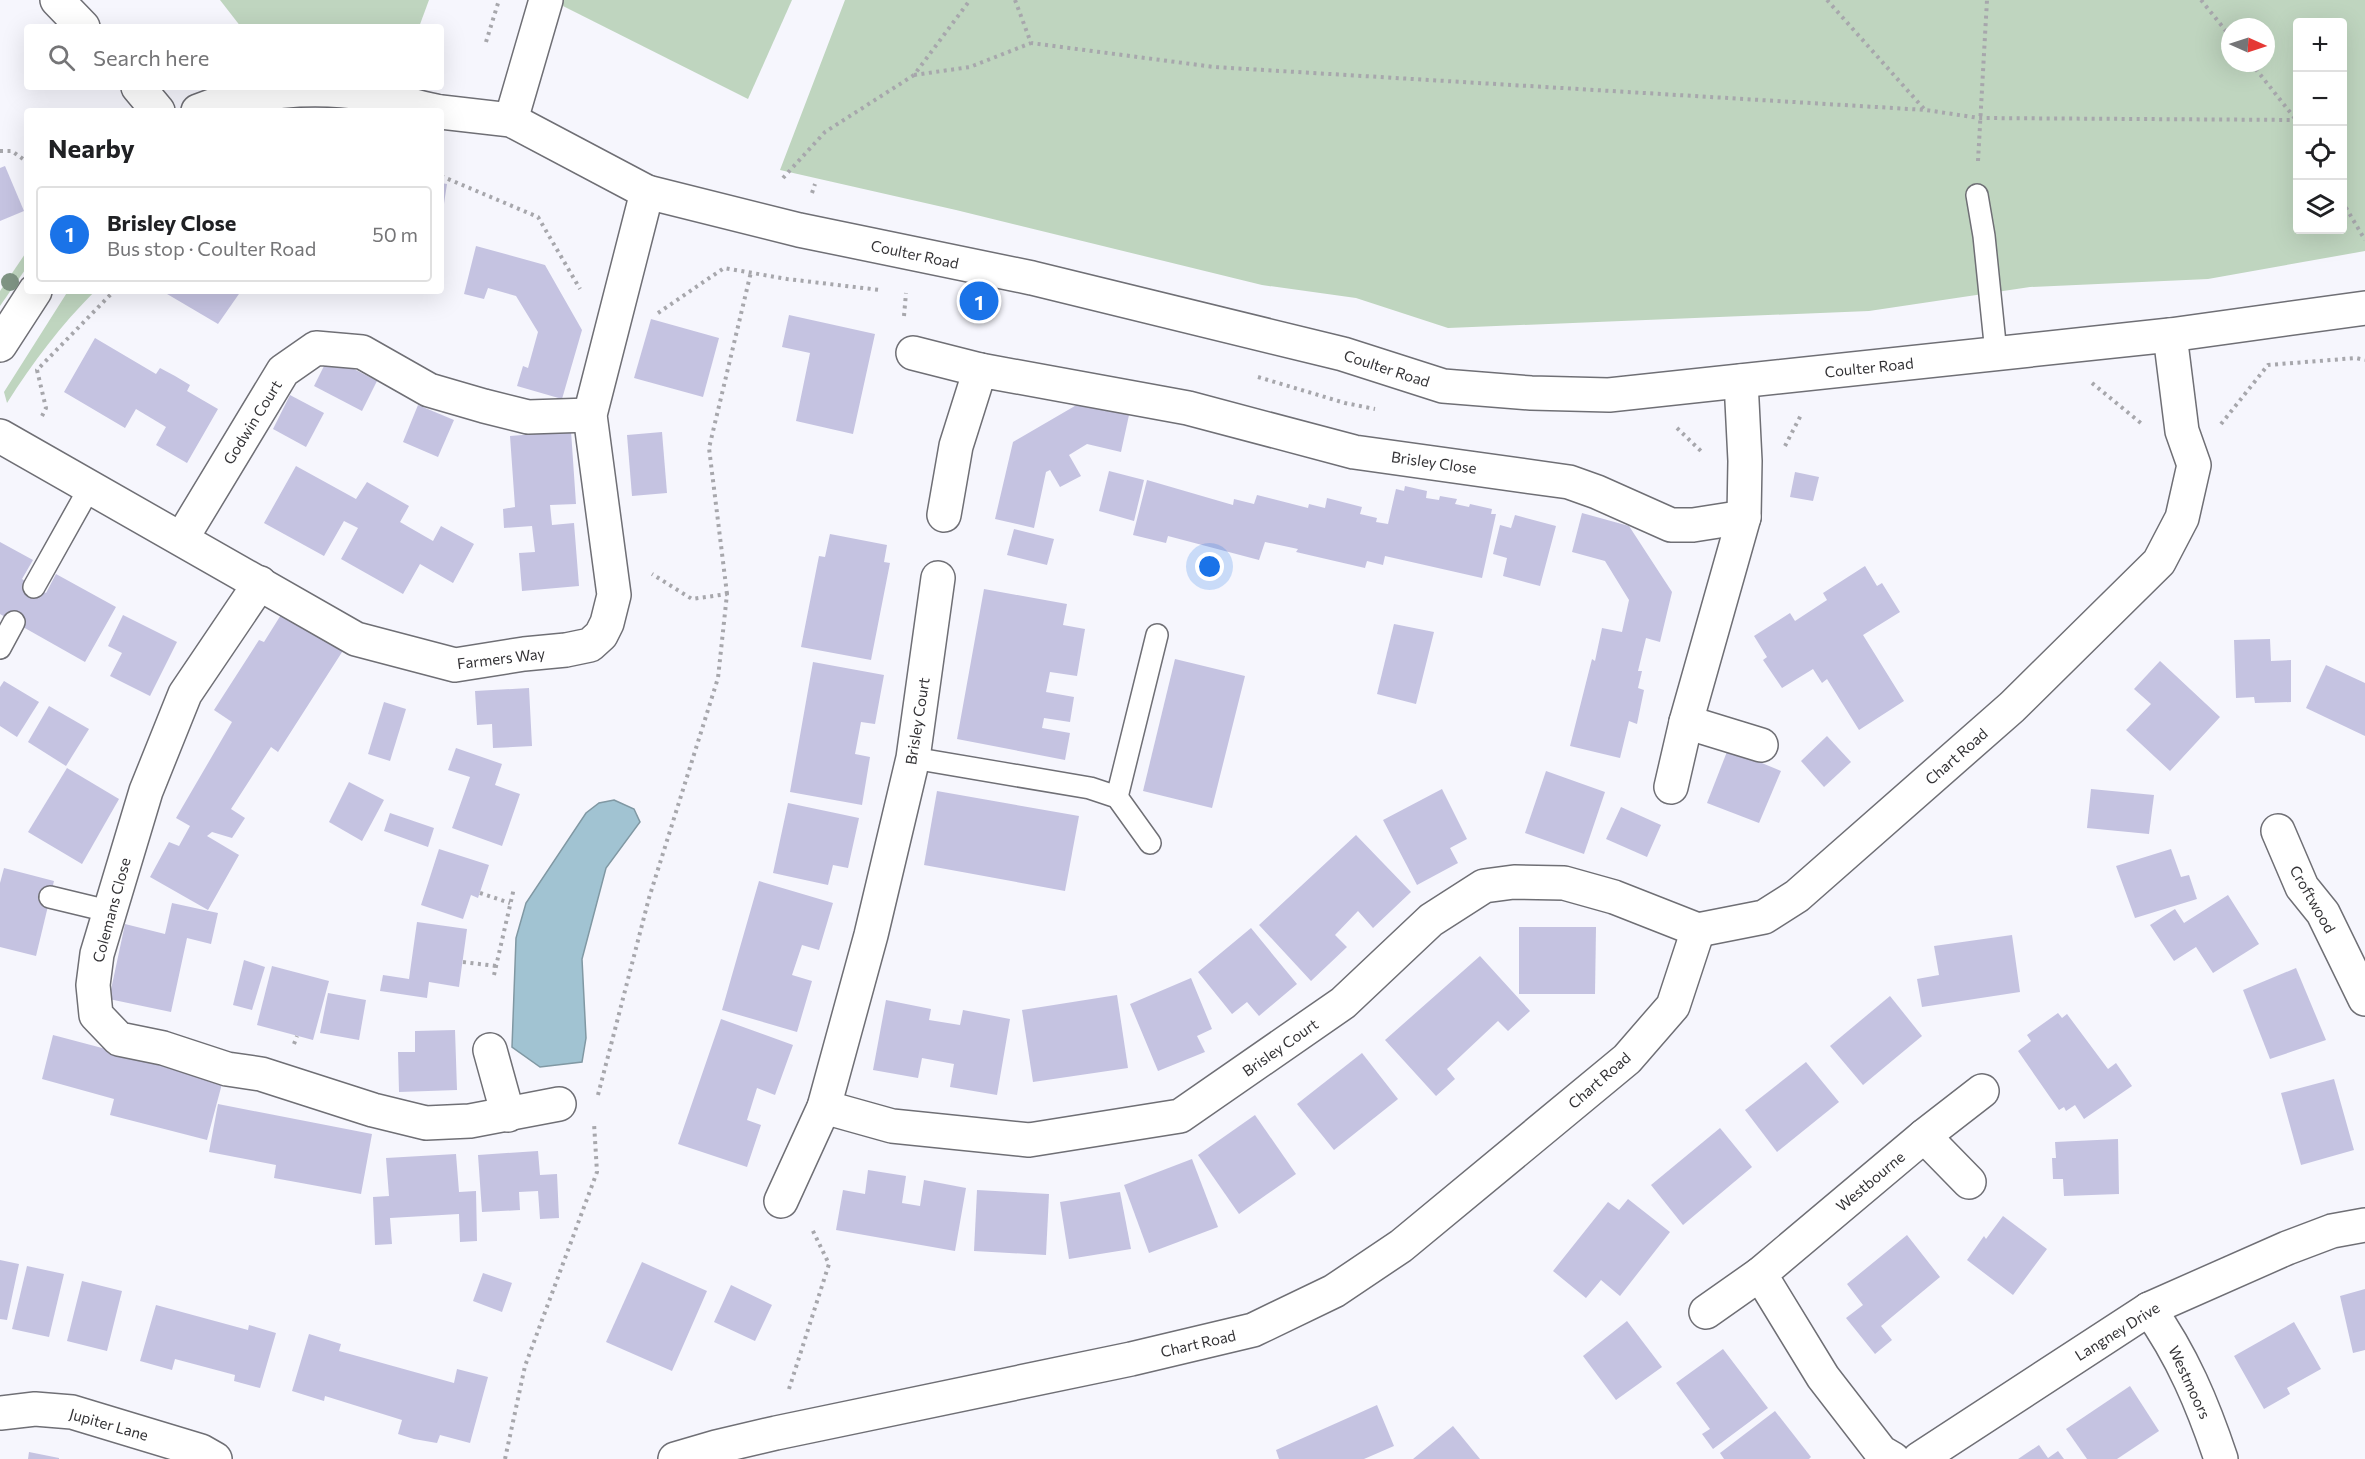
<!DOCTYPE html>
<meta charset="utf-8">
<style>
:root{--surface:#fff;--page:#f2f2f2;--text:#202124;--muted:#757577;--line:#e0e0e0;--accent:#1a73e8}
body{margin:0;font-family:Commissioner,sans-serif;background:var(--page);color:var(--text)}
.controls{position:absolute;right:18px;top:18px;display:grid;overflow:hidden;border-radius:6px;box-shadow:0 6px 24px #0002}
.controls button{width:54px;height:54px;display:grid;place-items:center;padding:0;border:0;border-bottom:2px solid var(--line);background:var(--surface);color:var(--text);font:30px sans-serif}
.compass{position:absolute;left:2221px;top:18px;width:54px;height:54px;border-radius:50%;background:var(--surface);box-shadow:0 6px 24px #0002;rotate:93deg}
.you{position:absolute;left:1210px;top:567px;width:21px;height:21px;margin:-15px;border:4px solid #fff;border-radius:50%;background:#1a73e8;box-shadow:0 0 0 9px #1a73e833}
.badge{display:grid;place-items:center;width:39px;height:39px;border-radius:50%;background:var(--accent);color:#fff;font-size:20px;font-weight:700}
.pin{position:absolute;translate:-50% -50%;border:3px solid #fff;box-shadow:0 2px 6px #0006}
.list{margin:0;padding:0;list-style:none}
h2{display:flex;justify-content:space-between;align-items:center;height:78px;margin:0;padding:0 24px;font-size:26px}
h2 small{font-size:20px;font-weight:400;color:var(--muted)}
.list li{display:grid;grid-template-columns:39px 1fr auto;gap:18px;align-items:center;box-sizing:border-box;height:96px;margin:0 12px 12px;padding:0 12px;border:2px solid var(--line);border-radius:6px}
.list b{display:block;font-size:22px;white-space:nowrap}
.list p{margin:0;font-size:20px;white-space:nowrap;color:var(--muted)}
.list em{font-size:20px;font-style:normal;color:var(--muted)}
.icon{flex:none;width:33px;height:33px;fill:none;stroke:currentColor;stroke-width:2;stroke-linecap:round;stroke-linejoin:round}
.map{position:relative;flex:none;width:2365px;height:1459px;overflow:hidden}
.search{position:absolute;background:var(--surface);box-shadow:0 6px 24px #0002;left:24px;top:24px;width:420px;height:66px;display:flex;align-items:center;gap:15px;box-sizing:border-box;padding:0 21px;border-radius:6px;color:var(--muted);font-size:22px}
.panel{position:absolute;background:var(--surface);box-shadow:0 6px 24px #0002;left:24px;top:108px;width:420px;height:186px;border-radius:6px}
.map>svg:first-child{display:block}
.green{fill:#bfd5bf;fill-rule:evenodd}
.water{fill:#a1c3d2;stroke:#8098a3;stroke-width:1.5}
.building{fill:#c5c3e1}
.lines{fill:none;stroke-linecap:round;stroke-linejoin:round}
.service-casing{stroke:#6f6f75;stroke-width:24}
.minor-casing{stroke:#6f6f75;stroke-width:36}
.tertiary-casing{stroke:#6f6f75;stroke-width:36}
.path{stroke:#a7a7ac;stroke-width:4;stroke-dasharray:3 4.5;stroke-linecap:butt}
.service{stroke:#fff;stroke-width:21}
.minor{stroke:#fff;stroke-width:33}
.tertiary{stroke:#fff;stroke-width:33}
.tree{fill:#7f9484}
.labels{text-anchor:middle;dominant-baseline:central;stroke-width:4.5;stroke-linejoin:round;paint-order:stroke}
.street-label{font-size:15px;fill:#343336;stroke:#fff}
</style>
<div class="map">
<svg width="2365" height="1459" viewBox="0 0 2365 1459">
<rect width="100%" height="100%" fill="#f6f6fd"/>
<g class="green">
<polygon points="220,0 429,0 419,27 241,27"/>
<polygon points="551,0 792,0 748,99"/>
<path d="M845 0H2365V251L2208 279 2030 287 1869 311 1448 328 1356 298 1262 285 956 210 780 170ZM2298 22H2342V230H2298ZM2230 27H2266V63H2230Z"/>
<polygon points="27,251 27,267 0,306 0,291"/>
<path d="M68 291H95C61 325 33 362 7 403L4 392Z"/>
</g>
<polygon class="water" points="614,800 634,809 640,822 606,868 582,959 586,1038 582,1062 540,1067 512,1047 516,938 526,903 586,813 599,803"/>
<g class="building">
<polygon points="5,166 24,211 0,221 0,168"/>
<polygon points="441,183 447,184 442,217 441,217"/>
<polygon points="476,246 545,265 582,330 562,399 517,386 523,366 528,368 538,332 516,296 488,288 484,299 464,294"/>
<polygon points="162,291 241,291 218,324"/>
<polygon points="789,315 875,334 853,434 796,421 810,353 782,347"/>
<polygon points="651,319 719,338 703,397 634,378"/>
<polygon points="95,338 156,374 160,368 175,376 190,385 187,391 218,409 187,463 156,445 166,427 136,409 125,428 64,392"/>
<polygon points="329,356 377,381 362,411 314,386"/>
<polygon points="290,395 324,413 306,447 273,429"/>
<polygon points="1080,403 1129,415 1121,452 1087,444 1069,455 1081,476 1060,487 1050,470 1046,472 1034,528 995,519 1013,442"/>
<polygon points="418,405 454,420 438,457 403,442"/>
<polygon points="571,431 576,504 550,505 552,525 574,523 579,586 522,591 519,553 535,552 532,526 504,528 503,509 515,507 510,436"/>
<polygon points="662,432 667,493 632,496 627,435"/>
<polygon points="296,466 356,499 367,482 409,506 400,522 433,541 441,526 474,544 453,583 420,564 403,594 341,559 358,528 344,521 324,556 264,523"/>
<polygon points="1109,471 1144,480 1134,521 1099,511"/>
<polygon points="1795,472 1819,477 1813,501 1790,497"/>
<polygon points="1147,480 1233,505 1234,499 1254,504 1257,495 1308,508 1309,504 1325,508 1327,498 1362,507 1360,514 1377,518 1376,522 1388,524 1396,489 1404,491 1405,486 1427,491 1426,498 1439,500 1440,496 1457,499 1455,504 1469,507 1470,504 1492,509 1491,514 1496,514 1482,578 1385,556 1383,565 1367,561 1365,568 1296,552 1298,549 1265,542 1259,560 1168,536 1166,543 1133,535"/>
<polygon points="1582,513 1629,526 1672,592 1660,642 1646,638 1638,671 1642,671 1638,688 1644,690 1637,724 1629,721 1620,758 1570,746 1592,659 1595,661 1602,628 1622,632 1629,600 1605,561 1572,552"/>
<polygon points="1515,515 1556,526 1540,586 1503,576 1507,558 1493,554 1500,525 1511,528"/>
<polygon points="1014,529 1054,539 1047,565 1007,555"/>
<polygon points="830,534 887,545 884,562 890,563 871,660 801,647 819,556 825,557"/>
<polygon points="0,542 33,560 22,579 34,587 46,593 56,574 116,607 85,662 0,614"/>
<polygon points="1865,566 1877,586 1882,583 1900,612 1863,635 1904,701 1859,730 1827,679 1822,683 1813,669 1782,688 1763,660 1767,657 1754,636 1790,613 1795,621 1827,600 1823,593"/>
<polygon points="984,589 1067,604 1063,625 1085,629 1077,676 1050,672 1046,692 1074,697 1070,722 1044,718 1042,728 1070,733 1065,760 957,739"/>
<polygon points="284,610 344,649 278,752 271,747 231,809 245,818 232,838 212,832 207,836 239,855 208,910 150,877 169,842 179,846 190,826 176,818 232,722 214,710 259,640 264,642"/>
<polygon points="123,615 177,642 150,696 110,676 122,653 108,646"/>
<polygon points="1394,624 1434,632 1416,704 1377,694"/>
<polygon points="2270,639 2271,661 2291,660 2291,702 2255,703 2254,697 2236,698 2234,640"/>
<polygon points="1175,659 1245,676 1212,808 1143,791"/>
<polygon points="2160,661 2220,717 2170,771 2126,730 2151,704 2134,689"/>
<polygon points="813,662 884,675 875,724 861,722 855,754 870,757 862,805 790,792"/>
<polygon points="2326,665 2365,683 2365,736 2306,708"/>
<polygon points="4,681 39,702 17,737 0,726 0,687"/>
<polygon points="529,688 532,746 493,748 492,724 477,725 475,691"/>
<polygon points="384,702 406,709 390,761 368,754"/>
<polygon points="49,706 89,729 66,766 28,742"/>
<polygon points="1827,736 1851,762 1824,787 1801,761"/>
<polygon points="456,748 502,764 495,785 520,794 502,846 452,828 470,777 448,770"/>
<polygon points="1728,749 1781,771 1759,823 1707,803"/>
<polygon points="67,768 119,799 82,864 28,832"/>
<polygon points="1546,771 1605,792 1584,854 1525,833"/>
<polygon points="349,782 384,800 362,841 329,822"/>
<polygon points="1442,789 1467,839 1450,848 1458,863 1417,885 1383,820"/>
<polygon points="2091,789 2154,795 2149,834 2087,828"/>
<polygon points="937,791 1079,816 1065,891 924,865"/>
<polygon points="788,803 859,818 848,868 833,865 828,885 773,873"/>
<polygon points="1621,807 1661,825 1647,857 1606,839"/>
<polygon points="390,813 434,828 428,847 384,831"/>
<polygon points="1356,835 1411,892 1373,928 1358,911 1335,935 1347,947 1311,981 1259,925"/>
<polygon points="439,849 489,865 478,898 471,895 463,919 421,905"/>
<polygon points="2171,849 2181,877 2189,875 2197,899 2135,918 2116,866"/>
<polygon points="4,868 54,881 36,956 0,947 0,883"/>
<polygon points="759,881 833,903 819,950 802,945 792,975 812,981 797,1032 722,1010"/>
<polygon points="2228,895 2259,944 2213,973 2196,947 2174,961 2150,925 2175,909 2184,923"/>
<polygon points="172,903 218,913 211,944 187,938 171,1012 109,999 125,924 165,934"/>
<polygon points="417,922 467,929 459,987 429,982 427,998 380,991 383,975 409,979"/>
<polygon points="1519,927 1596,927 1595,994 1519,994"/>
<polygon points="1251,928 1297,984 1259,1016 1247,1002 1232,1014 1198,972"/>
<polygon points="2012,935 2020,992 1922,1007 1917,979 1939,975 1934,946"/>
<polygon points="1480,956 1530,1011 1508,1031 1498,1021 1447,1069 1455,1079 1436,1096 1385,1040"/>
<polygon points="244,960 265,967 252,1010 233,1005"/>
<polygon points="272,966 329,981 313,1040 257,1025"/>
<polygon points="2296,968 2326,1040 2270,1059 2243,990"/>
<polygon points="1191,978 1212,1029 1197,1036 1205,1052 1158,1071 1130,1004"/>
<polygon points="328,993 366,1000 359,1040 320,1033"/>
<polygon points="1117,995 1128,1068 1033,1082 1022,1010"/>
<polygon points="1890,996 1922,1036 1863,1085 1830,1046"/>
<polygon points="886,1000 931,1009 929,1020 960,1025 963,1010 1010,1019 997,1095 950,1087 954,1064 922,1058 918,1078 873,1070"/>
<polygon points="2058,1013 2062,1018 2067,1014 2108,1069 2116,1063 2132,1086 2084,1119 2075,1105 2066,1111 2064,1107 2059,1110 2018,1051 2031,1041 2027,1035"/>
<polygon points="721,1019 793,1045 775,1095 757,1088 747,1120 761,1125 747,1167 678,1144"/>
<polygon points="455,1030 457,1090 399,1092 398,1052 415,1052 415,1031"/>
<polygon points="53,1035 223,1080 207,1140 110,1115 114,1099 42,1079"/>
<polygon points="1362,1053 1398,1099 1334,1150 1297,1104"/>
<polygon points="1806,1062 1839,1102 1777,1152 1745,1110"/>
<polygon points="2334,1079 2354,1150 2301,1165 2281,1093"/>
<polygon points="218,1104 372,1134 361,1194 274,1178 276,1165 209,1152"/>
<polygon points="1255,1115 1296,1174 1239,1214 1198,1155"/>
<polygon points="1720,1128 1752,1167 1683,1225 1651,1185"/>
<polygon points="2118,1139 2119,1194 2064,1196 2063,1179 2053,1179 2052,1158 2056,1158 2055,1142"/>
<polygon points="538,1151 540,1175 557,1174 559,1218 540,1219 538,1191 519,1192 520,1210 482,1212 478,1155"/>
<polygon points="456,1154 459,1192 476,1191 477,1241 460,1242 459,1214 390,1218 392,1244 375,1245 373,1197 389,1196 386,1158"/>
<polygon points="1192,1159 1218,1227 1149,1253 1124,1185"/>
<polygon points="868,1170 906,1176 902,1203 920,1206 924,1180 966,1188 955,1251 836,1230 843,1190 865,1194"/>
<polygon points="977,1190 1049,1194 1046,1255 974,1251"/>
<polygon points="1120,1192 1131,1249 1069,1259 1060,1202"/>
<polygon points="1628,1199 1670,1232 1620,1296 1601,1280 1586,1298 1553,1271 1608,1202 1619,1210"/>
<polygon points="2003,1216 2047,1249 2013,1295 1967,1260 1984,1236 1986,1239"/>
<polygon points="1907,1235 1940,1277 1881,1326 1892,1340 1875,1354 1846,1318 1863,1305 1847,1284"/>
<polygon points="0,1260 19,1264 7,1320 0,1319"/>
<polygon points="642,1262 707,1291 672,1371 606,1342"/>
<polygon points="27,1266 64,1274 49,1337 12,1329"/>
<polygon points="483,1273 512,1283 502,1312 473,1301"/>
<polygon points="82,1281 122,1291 107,1351 67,1341"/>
<polygon points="731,1285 772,1305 755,1341 714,1322"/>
<polygon points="2365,1289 2365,1350 2353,1353 2340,1296"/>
<polygon points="156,1305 248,1330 249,1325 276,1333 260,1388 234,1381 235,1375 175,1359 172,1370 140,1361"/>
<polygon points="1627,1321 1662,1367 1616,1400 1583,1356"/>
<polygon points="2294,1322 2321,1369 2287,1388 2290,1394 2264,1409 2234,1356"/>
<polygon points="309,1334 341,1344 339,1351 454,1383 457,1369 488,1377 470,1443 440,1435 437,1443 414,1439 398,1434 402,1420 325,1396 324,1401 292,1391"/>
<polygon points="1723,1349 1768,1408 1713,1449 1702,1434 1710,1429 1676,1383"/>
<polygon points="2130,1386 2159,1431 2117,1459 2087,1459 2066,1429"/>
<polygon points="1377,1405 1394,1446 1364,1459 1279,1459 1276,1450"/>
<polygon points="1775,1411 1811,1457 1809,1459 1724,1459 1720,1453"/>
<polygon points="1453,1426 1480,1459 1413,1459"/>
<polygon points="2039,1445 2048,1458 2058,1451 2064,1459 2018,1459"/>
<polygon points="29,1452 59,1458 59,1459 28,1459"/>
</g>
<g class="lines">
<g class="service-casing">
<g id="service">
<polyline points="1977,195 1984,236 1996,353"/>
<polyline points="34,587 90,487"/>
<polyline points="0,648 14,622"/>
<polyline points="913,758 1090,788 1117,797 1150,843"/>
<polyline points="1117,797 1157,635"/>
<polyline points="50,897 108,911"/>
</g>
</g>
<g class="minor-casing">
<g id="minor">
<polyline points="57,0 83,27"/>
<polyline points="138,87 158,111"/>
<polyline points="511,120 546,0"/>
<polyline points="913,353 980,370"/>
<polyline points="0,436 356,639 455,665 524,654 566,650 590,645 601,635 607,623 614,595 590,415 647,192"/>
<polyline points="944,515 956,446 980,370 1188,408 1354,452 1569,482 1597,492 1671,525 1693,525 1744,517"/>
<polyline points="182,538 283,371 316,348 362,352 429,390 484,406 528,417 590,415"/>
<polyline points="260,583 185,694 146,791 97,954 93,985 96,1015 119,1039 163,1048 227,1069 261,1074 373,1110 426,1123 470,1121 559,1104"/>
<polyline points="1686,722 1761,745"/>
<polyline points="1671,787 1686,722 1744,517 1745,461 1741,381"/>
<polyline points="2278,831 2302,887 2323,913 2365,999"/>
<polyline points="1698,930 1764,917 1797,896 2012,707 2159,562 2182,518 2194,465 2182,431 2170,335"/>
<polyline points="490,1050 508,1115"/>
<polyline points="824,1107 892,1126 1029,1140 1180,1116 1343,1003 1431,920 1484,886 1514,882 1564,883 1614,897 1698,930"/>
<polyline points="1924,1136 1969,1182"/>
<polyline points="781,1201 824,1107 871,935 913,758 938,578"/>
<path d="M2149 1309C2182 1355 2203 1405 2221 1459"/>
<polyline points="1706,1312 1760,1274"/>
<polyline points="0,1413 35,1409 72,1412 201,1451 215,1459"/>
<polyline points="675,1459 716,1447 776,1433 1131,1359 1253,1330 1334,1291 1401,1246 1627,1059 1673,1006 1698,930"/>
<polyline points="1893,1459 1881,1452 1823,1377 1760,1274 1924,1136 1982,1091"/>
<polyline points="1919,1459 2149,1309 2287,1248 2332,1231 2365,1225"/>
</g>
</g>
<g class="tertiary-casing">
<g id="tertiary">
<path d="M198 111C251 90 313 85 369 94 392 98 413 107 436 111"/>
<polyline points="441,112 511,120 647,192 799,230 1032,278 1343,354 1443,386 1531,393 1609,395 2170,335 2365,308"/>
<polyline points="0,345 35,291"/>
</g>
</g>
<g class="path">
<polyline points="1015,0 1031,43 1214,67 1926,110 1979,118 2297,120"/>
<polyline points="1827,0 1925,110"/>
<polyline points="2201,0 2230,36"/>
<polyline points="486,42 499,0"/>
<polyline points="2251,63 2297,121"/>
<polyline points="914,75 970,67 1031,43"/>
<polyline points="0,151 12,151 27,162"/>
<polyline points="1978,161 1987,0"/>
<polyline points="441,176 538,217 580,289"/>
<polyline points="783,178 825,132 914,75 970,0"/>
<polyline points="812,193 815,184"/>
<polyline points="2342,201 2365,240"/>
<polyline points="658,313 724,268 787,279 880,290"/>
<polyline points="904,316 906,293"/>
<polyline points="1258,377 1345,403 1375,409"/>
<polyline points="2092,383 2142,424"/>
<polyline points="42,416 46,408 37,370 114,291"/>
<polyline points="2221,424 2268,365 2356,358 2365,360"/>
<polyline points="1677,428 1704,454"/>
<polyline points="1785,446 1801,415"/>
<polyline points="727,594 709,448 751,272"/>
<polyline points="480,893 510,903"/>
<polyline points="463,962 496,966"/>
<polyline points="494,975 514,888"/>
<polyline points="294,1044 297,1036"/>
<polyline points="598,1095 649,898 718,678 727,594 692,599 652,574"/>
<polyline points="789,1389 829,1264 811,1227"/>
<polyline points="505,1459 525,1366 597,1172 594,1123"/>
</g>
<use href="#service" class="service"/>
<use href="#minor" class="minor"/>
<use href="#tertiary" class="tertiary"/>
</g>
<circle class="tree" cx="10" cy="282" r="9"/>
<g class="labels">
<g class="street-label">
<text transform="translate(915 254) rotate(12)">Coulter Road</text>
<text transform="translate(1869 367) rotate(-6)">Coulter Road</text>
<text transform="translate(1387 368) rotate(18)">Coulter Road</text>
<text transform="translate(252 422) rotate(-58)">Godwin Court</text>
<text transform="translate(1434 462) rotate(8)">Brisley Close</text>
<text transform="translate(501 658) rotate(-7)">Farmers Way</text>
<text transform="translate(917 721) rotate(-81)">Brisley Court</text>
<text transform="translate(1956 756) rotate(-41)">Chart Road</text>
<text transform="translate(2313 899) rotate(60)">Croftwood</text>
<text transform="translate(111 910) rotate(-75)">Colemans Close</text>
<text transform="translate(1280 1047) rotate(-35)">Brisley Court</text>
<text transform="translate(1599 1080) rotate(-41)">Chart Road</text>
<text transform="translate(1870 1181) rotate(-40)">Westbourne</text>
<text transform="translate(2117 1331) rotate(-32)">Langney Drive</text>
<text transform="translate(1198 1343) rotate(-13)">Chart Road</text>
<text transform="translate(2190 1382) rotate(65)">Westmoors</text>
<text transform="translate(109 1424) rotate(16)">Jupiter Lane</text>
</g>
</g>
</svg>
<div class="controls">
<button>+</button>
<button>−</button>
<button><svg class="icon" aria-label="locate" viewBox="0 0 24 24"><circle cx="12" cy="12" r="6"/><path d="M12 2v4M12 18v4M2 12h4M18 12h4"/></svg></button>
<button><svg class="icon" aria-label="layers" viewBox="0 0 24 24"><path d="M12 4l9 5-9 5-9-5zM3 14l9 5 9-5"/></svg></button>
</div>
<svg class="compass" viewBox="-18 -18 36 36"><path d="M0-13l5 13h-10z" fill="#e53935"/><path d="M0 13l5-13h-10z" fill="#757577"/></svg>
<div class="you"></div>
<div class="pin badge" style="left:979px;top:301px">1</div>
<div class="search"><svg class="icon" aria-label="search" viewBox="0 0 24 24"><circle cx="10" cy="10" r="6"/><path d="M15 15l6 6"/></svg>Search here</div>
<section class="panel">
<h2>Nearby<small></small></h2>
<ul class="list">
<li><span class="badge">1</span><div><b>Brisley Close</b><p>Bus stop · Coulter Road</p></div><em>50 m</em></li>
</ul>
</section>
</div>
